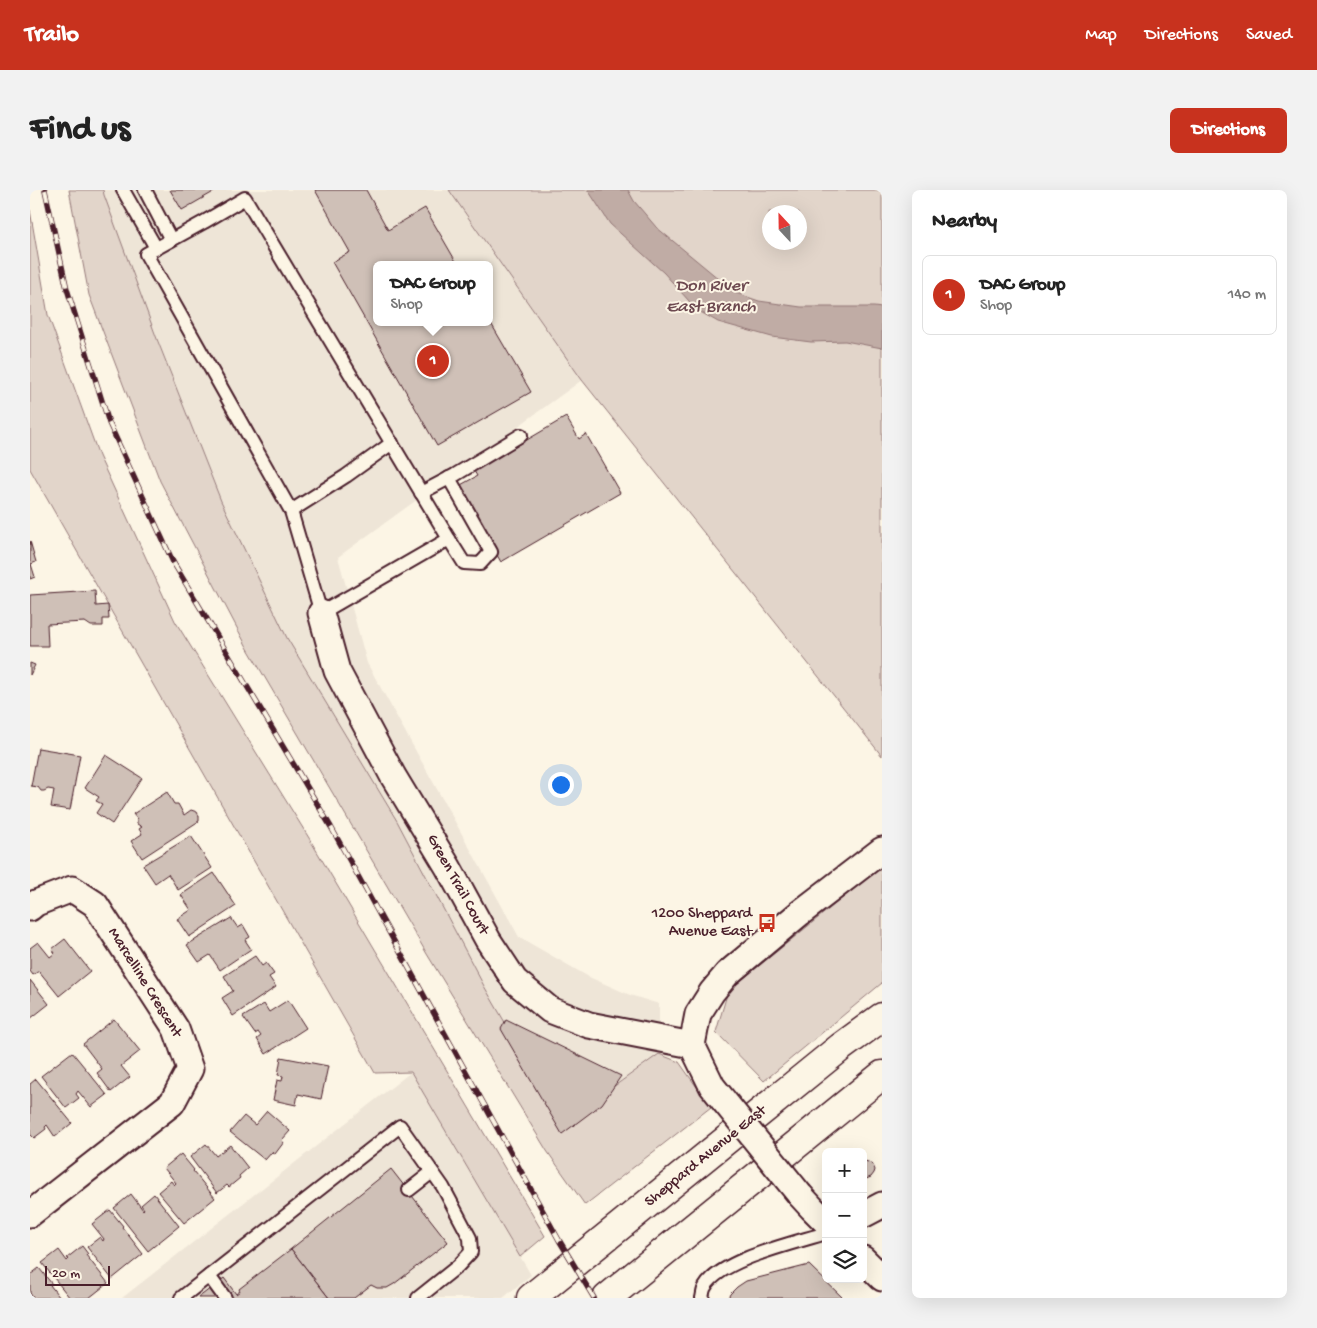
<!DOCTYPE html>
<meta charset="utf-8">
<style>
:root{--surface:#fff;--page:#f2f2f2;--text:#222;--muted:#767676;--line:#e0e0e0;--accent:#c8321e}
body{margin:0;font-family:"Gochi Hand",sans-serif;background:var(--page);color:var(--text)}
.controls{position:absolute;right:15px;bottom:15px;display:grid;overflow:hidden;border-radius:8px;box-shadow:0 5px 20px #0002}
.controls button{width:45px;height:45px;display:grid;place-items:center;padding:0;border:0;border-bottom:1px solid var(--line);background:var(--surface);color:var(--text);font:25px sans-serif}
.compass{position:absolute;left:732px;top:15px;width:45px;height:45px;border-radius:50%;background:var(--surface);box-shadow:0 5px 20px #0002;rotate:338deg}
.scale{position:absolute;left:15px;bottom:12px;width:65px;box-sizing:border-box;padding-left:5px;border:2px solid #4a1f2b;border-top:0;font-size:14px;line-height:18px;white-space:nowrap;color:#4a1f2b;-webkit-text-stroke:4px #fcf5e5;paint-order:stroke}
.you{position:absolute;left:530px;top:594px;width:18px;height:18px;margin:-12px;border:4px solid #fff;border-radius:50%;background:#1a73e8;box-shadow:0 0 0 8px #1a73e833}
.badge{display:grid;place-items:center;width:32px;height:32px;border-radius:50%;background:var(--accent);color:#fff;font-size:16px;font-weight:700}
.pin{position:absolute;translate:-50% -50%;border:2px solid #fff;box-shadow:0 1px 5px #0006}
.popup{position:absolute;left:343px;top:71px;width:120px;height:65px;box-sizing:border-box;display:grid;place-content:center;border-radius:8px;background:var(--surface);filter:drop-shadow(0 1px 4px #0005);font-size:16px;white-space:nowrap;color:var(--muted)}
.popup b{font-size:19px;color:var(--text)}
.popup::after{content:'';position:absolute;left:50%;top:100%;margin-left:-10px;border:10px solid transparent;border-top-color:var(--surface)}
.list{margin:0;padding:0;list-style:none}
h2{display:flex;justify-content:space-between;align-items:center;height:65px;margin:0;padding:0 20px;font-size:21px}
h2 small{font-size:16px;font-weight:400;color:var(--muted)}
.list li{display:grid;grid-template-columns:32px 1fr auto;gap:15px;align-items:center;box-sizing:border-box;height:80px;margin:0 10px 10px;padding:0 10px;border:1px solid var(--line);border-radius:8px}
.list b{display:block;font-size:19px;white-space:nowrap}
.list p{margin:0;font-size:16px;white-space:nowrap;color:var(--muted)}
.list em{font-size:16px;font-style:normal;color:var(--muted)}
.icon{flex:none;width:28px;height:28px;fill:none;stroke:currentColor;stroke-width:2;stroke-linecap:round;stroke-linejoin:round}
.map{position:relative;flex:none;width:852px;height:1108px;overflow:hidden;border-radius:8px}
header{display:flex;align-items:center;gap:30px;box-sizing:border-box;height:70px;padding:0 25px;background:var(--accent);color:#fff}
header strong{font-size:24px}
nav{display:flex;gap:28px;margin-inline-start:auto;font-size:18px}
.intro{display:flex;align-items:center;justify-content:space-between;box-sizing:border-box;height:120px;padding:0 30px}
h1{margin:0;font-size:35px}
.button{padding:12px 22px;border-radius:8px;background:var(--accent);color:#fff;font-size:18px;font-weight:700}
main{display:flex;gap:30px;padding:0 30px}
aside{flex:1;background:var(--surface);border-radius:8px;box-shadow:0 5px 20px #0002}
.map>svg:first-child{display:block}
.built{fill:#eee5d7;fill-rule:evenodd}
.green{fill:#e2d5ca;stroke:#967a7a;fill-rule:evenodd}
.water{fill:#c0aca5;stroke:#917474}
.building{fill:#cfc0b7;stroke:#4a1f2b}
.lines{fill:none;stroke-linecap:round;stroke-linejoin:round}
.lane-casing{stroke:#4a1f2b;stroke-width:16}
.street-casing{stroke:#4a1f2b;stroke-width:29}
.secondary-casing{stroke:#4a1f2b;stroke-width:31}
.lane{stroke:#fcf5e5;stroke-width:12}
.street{stroke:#fcf5e5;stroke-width:25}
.secondary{stroke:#fcf5e5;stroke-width:28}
.rail-casing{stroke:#4a1f2b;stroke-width:5.5}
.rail{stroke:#fcf5e5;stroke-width:4;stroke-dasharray:11;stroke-linecap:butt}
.street-bridge-casing{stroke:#4a1f2b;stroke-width:29;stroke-linecap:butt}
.street-bridge{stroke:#fcf5e5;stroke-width:25}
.labels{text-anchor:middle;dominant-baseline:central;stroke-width:4;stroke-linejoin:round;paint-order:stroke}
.street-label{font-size:16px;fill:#4a1f2b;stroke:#fcf5e5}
.poi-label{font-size:16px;fill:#4a1f2b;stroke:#fcf5e5;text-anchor:end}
.water-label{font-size:18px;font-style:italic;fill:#6d4950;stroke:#fcf5e5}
</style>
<header>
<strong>Trailo</strong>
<nav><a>Map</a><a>Directions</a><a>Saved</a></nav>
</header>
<div class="intro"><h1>Find us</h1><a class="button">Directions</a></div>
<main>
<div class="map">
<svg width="852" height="1108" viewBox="0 0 852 1108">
<rect width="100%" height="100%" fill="#fcf5e5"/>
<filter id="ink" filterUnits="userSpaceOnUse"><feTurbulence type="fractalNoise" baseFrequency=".02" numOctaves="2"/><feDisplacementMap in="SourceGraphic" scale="10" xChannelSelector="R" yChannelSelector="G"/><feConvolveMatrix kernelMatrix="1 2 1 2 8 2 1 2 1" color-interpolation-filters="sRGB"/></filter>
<g filter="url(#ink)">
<g class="built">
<path d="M73 0H419L552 190 308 367 337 473 489 747 559 787 600 805 629 814V864L533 933 454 796 367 631 255 445 191 311 102 84 74 5ZM347 75H459V132H347Z"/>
<polygon points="381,882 501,1085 473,1108 92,1108"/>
</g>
<g class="green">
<polygon points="39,0 73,0 74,5 127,149 191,311 257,448 367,631 454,796 533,933 629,864 649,872 681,917 555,1015 517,961 397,764 217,457 130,291 59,105"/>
<path d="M419 0H852V566L552 190ZM739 22H769V52H739Z"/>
<polygon points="0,20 18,125 69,266 145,431 279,648 515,1046 490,1067 381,882 345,883 0,279"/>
<polygon points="852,676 852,793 734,891 686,842 698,801"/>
</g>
<polygon class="water" points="558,0 598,0 604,11 626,37 706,103 729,111 771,117 844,117 852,118 852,158 815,151 781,152 742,147 688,132 667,120 634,83 580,34"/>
<g class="building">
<polygon points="140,0 187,0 152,20"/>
<polygon points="285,0 336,0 358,40 395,18 428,75 347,75 347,132 459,132 459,130 501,202 407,256 302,72 320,62"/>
<polygon points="536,227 549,249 556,244 590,303 471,372 427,297 447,286 444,281"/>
<polygon points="0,351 6,372 1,374 5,387 0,389"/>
<polygon points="65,401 66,416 78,415 79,429 73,429 73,436 61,436 55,432 17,434 18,456 0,456 0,405"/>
<polygon points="0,473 5,475 0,485"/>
<polygon points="8,558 50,565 40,620 21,617 24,600 18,599 14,601 11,601 8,597 1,596"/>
<polygon points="76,565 112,588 82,634 66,623 72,614 66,611 69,607 55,598"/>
<polygon points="137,602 144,614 148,614 154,625 161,620 167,622 169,626 169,631 112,668 101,651 112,644 109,639 112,637 107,634 107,629 103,624"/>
<polygon points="161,646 182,678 148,700 138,684 125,693 113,675"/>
<polygon points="184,683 206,716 159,747 147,729 161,720 151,705"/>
<polygon points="201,728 208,738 213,735 220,747 215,750 221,759 190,780 180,765 169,772 157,755"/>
<polygon points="35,749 60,781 29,806 9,781 3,785 0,781 0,758 8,752 20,767 25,763 22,759"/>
<polygon points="225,766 232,776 236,773 244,784 239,787 246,797 203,826 192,808 203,801 194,786"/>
<polygon points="0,790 19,814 0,829"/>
<polygon points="258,810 276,838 236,864 227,849 231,846 228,842 225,844 213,827 234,814 239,822"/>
<polygon points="84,829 110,861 91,876 100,887 81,902 67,883 72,879 53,854"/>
<polygon points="476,830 591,886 572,914 532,944 471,839"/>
<polygon points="42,862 77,905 61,917 48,901 46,904 49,908 36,918 11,886"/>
<polygon points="251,867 298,876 291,909 268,904 266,915 243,910 247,890 252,891 253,886 248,885"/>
<polygon points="6,889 42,933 25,947 17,935 15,937 16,939 4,948 0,944 0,894"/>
<polygon points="237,921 260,941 252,950 254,952 245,964 242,962 235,970 200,942 214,926 225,935"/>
<polygon points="176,954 186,966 200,955 218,978 209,986 210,988 199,997 197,995 187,1003 160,967"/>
<polygon points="151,964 164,980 163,981 185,1008 154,1033 128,1002 141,991 144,995 146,993 134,978"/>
<polygon points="835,971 841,973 843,975 845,980 844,983 841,987 836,989 833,989 833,972"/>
<polygon points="361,979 418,1052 364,1094 357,1098 347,1098 341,1095 324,1108 299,1108 261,1059"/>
<polygon points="101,1004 113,1020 114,1019 111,1015 124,1004 149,1036 118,1061 84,1018"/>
<polygon points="80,1020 93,1036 92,1037 113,1064 82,1089 57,1057 70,1047 73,1051 74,1049 62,1034"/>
<polygon points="52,1056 58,1064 56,1065 78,1093 59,1108 40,1108 12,1073 29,1060 37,1071 39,1069 37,1068"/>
<polygon points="261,1059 299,1108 168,1108 194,1088 206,1104 210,1101 209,1099"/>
<polygon points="779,1075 813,1108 698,1108 700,1104 707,1097 716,1091"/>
<polygon points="9,1078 22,1094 20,1095 30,1108 3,1108 0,1103 0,1085"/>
</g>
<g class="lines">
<g class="lane-casing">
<g id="lane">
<polyline points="93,0 126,58"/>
<polyline points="115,0 141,50"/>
<polygon points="215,8 419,349 291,423 261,321 116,64 174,32"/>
<polyline points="391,303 425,285 491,245"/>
<polyline points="261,321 316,286 362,253"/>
<polyline points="419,349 434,373 450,374 461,362 419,288"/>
<polyline points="379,1000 402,982"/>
<polyline points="179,1086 195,1108"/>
<polyline points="151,1108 370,936 413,997 440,1048 441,1062 428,1076 388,1108"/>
<path d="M672 1108C673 1104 673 1100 675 1097 691 1069 765 1053 796 1043"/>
</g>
</g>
<g class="street-casing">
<g id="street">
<polyline points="291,423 307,481 363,586 418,677 458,750 485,791 520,820 559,835 662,855"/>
<polyline points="0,718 6,713 42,699 65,714 146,839 160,879 142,913 0,1024"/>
<polyline points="694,911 682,896 662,855 668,824 682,802 697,784 770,723 852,660"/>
<polyline points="770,1005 782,1018 796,1032"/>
<polyline points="833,1025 852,1015"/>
<polyline points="833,1069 852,1088"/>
</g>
</g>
<g class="secondary-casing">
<g id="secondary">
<polyline points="501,1108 811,857 852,827"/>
<polyline points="577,1108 852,885"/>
</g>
</g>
<use href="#lane" class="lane"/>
<use href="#street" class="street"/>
<use href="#secondary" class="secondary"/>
<g class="rail-casing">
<polyline id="rail" points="15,0 37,99 79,233 143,372 301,637 476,954 529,1050 564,1108"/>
</g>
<use href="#rail" class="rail"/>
<g class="street-bridge-casing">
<polyline id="street-bridge" points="694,911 770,1005"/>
</g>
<use href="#street-bridge" class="street-bridge"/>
</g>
</g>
<defs>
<g id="bus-bare" transform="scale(1.5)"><path d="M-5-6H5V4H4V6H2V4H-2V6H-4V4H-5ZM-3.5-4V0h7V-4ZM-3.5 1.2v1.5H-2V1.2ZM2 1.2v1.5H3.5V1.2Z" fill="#c8321e" stroke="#fcf5e5" stroke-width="2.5" paint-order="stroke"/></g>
</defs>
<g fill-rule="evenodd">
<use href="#bus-bare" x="737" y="733"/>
</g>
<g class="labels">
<g class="street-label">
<text transform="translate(427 695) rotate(61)">Green Trail Court</text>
<text transform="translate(114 793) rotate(58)">Marcelline Crescent</text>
<text transform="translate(676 967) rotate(-39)">Sheppard Avenue East</text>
</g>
<g class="poi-label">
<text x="722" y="724">1200 Sheppard<tspan x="722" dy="18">Avenue East</tspan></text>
</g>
<g class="water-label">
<text x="681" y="96">Don River<tspan x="681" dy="21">East Branch</tspan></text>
</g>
</g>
</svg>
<div class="controls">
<button>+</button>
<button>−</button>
<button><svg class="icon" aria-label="layers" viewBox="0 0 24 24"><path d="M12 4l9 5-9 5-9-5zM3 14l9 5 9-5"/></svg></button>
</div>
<svg class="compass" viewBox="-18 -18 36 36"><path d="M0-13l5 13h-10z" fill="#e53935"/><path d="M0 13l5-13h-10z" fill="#767676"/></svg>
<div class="scale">20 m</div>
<div class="you"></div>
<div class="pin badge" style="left:403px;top:171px">1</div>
<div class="popup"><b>DAC Group</b>Shop</div>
</div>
<aside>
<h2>Nearby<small></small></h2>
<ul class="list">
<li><span class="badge">1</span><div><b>DAC Group</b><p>Shop</p></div><em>140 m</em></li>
</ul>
</aside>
</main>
